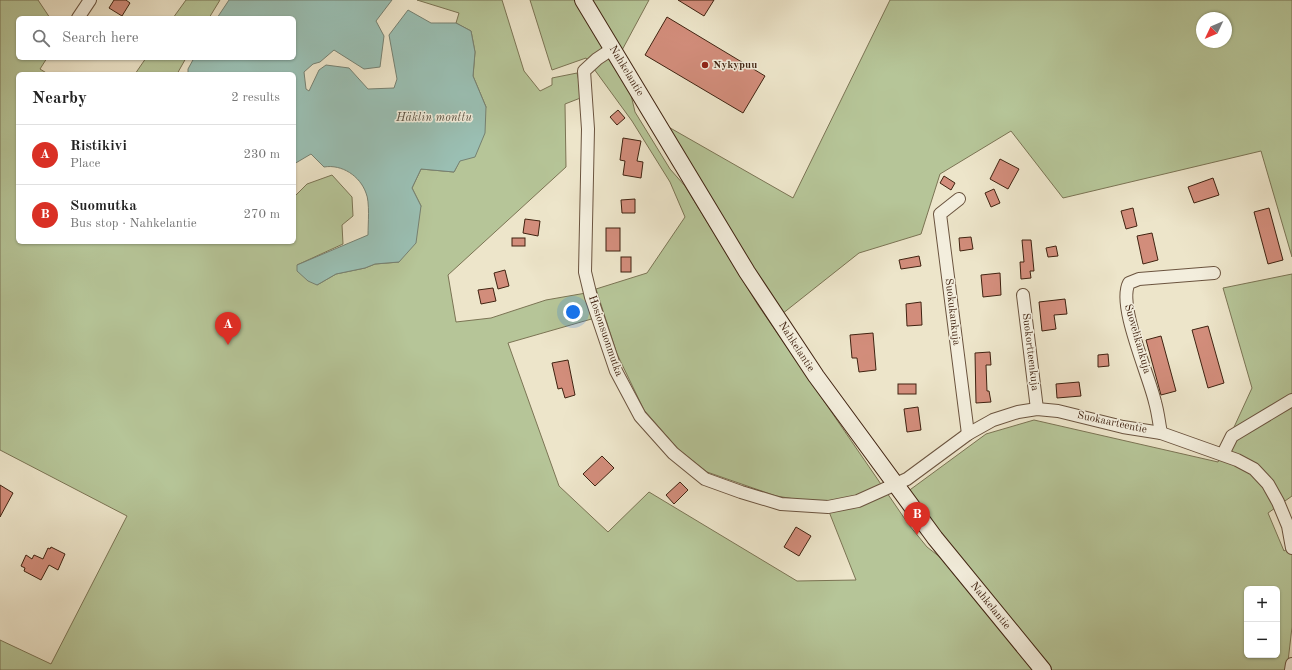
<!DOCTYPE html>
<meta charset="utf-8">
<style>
:root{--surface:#fff;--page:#f2f2f2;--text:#222;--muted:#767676;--line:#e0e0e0;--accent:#d93025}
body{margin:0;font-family:"Old Standard TT",serif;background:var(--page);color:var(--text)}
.controls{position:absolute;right:12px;bottom:12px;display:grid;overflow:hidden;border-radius:6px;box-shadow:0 1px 3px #0004}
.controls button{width:36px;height:36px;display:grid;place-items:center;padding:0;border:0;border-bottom:1px solid var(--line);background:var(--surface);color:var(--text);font:20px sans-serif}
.compass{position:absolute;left:1196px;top:12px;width:36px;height:36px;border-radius:50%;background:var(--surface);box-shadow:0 1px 3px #0004;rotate:226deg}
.you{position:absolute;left:573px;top:312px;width:14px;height:14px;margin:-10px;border:3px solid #fff;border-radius:50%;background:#1a73e8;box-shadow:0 0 0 6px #1a73e833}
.badge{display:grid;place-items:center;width:26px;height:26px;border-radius:50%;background:var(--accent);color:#fff;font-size:13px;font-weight:700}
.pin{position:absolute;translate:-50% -33px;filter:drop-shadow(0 1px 2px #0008)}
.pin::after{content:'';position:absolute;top:21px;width:14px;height:12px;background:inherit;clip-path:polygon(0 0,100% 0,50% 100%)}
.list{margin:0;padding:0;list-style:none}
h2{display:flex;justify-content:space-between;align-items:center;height:52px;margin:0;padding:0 16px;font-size:17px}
h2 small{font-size:13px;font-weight:400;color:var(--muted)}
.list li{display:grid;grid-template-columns:26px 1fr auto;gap:12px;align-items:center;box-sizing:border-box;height:60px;padding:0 16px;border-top:1px solid var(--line)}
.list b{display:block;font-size:15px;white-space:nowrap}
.list p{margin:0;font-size:13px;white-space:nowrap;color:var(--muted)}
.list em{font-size:13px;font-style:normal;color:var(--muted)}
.icon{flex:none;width:22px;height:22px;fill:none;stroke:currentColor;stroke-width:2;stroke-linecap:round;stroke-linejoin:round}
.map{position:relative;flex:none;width:1292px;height:670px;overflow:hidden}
.search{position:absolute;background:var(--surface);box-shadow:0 1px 3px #0004;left:16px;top:16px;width:280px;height:44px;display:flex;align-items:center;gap:10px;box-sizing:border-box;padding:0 14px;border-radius:6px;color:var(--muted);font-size:15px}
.panel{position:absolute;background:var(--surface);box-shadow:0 1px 3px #0004;left:16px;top:72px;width:280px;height:172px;border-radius:6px}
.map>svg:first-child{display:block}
.green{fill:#b6c598;stroke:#7b7454;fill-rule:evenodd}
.water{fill:#9abfb3;stroke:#768172}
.building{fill:#d28d7b;stroke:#402311}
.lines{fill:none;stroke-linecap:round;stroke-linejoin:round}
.street-casing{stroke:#6b543f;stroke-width:14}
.secondary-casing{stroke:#402311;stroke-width:18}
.street{stroke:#f3eedd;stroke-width:12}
.secondary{stroke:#f3eedd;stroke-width:16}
.poi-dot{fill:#8f2418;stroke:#f3eedd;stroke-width:1.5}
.labels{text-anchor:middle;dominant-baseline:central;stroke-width:3;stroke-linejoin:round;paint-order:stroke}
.poi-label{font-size:11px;font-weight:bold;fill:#402311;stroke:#f3eedd;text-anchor:start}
.street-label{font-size:11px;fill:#402311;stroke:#f3eedd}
.water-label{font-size:12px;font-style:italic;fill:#5b5242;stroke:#f3eedd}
</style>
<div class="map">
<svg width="1292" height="670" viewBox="0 0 1292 670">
<rect width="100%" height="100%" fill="#ede5ca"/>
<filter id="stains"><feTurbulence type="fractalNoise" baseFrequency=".005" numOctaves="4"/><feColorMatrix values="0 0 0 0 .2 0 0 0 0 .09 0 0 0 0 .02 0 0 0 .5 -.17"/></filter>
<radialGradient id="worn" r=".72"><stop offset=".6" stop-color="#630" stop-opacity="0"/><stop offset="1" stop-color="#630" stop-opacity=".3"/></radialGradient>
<g class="green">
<polygon points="0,0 38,0 50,18 18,18 18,58 47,58 40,69 48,74 18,74 18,242 294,242 294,197 307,184 332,175 352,197 353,216 342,225 343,244 297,265 317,285 336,274 365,268 375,264 399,262 421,206 412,188 421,169 454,172 486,107 473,76 475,52 471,31 456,23 459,13 417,0 502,0 524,71 540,91 552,85 552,78 577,73 583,97 565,104 566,167 448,275 456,322 491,318 546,300 586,293 595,318 508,343 559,486 608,532 649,492 797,581 856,580 826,504 776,496 707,472 678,449 644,410 617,354 596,289 647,273 685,217 670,182 632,121 586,58 552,70 530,0 649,0 621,52 635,112 670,169 685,186 758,305 909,525 927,547 945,561 1034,670 0,670 0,640 51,664 127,516 0,450"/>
<polygon points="186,0 220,0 209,18 173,18"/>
<path d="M890 0H1292V257L1261 151 1063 198 1011 131 940 174 921 234 859 253 782 314 665 125 793 198ZM1202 18H1226V42H1202Z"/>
<polygon points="146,58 186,58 177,74 135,74"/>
<path d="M1292 274V496L1268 513 1284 551 1292 546V627L1287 670H1051L907 492 986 434 1034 420 1218 462 1252 388 1223 288ZM1247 589H1277V655H1247Z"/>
</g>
<path class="water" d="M229 0H392L376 21 384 36 380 67 364 69 334 50 320 62 313 64 304 72 306 89 309 91 319 70 326 65 349 68 368 89 394 88 397 79 389 35 408 10 431 23H456L471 31 475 52 473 76 486 107 485 133 475 157 460 161 454 172 421 169 412 188 421 206 416 243 399 262 375 264 365 268 336 274 317 285 308 281 297 271V265L368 235C368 224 370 202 366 193 360 176 342 164 324 167L311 154 294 164V74H188V69L194 58H294V18H217Z"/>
<g class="building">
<polygon points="114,0 126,0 130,3 122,16 109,8"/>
<polygon points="678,0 714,0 704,16"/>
<polygon points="667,17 765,76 743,113 645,55"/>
<polygon points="618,110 625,118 617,125 610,117"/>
<polygon points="623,138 641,141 637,161 643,162 641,178 623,175 625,161 620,160"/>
<polygon points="1000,159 1019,169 1008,189 990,179"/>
<polygon points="944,176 955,183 951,190 940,183"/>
<polygon points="1213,178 1219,195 1194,203 1188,187"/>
<polygon points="994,189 1000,203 991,207 985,193"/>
<polygon points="635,199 635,213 622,213 621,200"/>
<polygon points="1133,208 1137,226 1126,229 1121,211"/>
<polygon points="1269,208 1283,260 1268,264 1254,212"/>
<polygon points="525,219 540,221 538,236 523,233"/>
<rect x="606" y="228" width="14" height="23"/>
<polygon points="1152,233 1158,260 1143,264 1137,236"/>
<polygon points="971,237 973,249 960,251 959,238"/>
<rect x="512" y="238" width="13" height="8"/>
<polygon points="1022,240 1031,240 1034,271 1030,271 1031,278 1021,279 1020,262 1024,262"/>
<polygon points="1056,246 1058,256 1048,257 1046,248"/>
<polygon points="919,256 921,266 901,269 899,260"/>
<rect x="621" y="257" width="10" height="15"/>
<polygon points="505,270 509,286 498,289 494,273"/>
<polygon points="1000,273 1001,295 983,297 981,275"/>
<polygon points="493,288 496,301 481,304 478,290"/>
<polygon points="1065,299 1067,314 1054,315 1056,329 1042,331 1039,302"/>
<polygon points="921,302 922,325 907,326 906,304"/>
<polygon points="1208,326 1224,383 1208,388 1192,330"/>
<polygon points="873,333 876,370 859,372 857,358 852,358 850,335"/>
<polygon points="1161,336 1176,391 1161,395 1146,340"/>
<polygon points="990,352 991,365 986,365 987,391 989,391 991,402 976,403 975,353"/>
<polygon points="1108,354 1109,366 1098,367 1098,355"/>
<polygon points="568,360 575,395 565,398 562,388 558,389 552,363"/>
<polygon points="1079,382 1081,396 1057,398 1056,384"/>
<rect x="898" y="384" width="18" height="10"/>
<polygon points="918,407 921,430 907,432 904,409"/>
<polygon points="602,456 614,468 595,486 583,474"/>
<polygon points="680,482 688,490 674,504 666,495"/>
<polygon points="0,485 13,493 0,517"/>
<polygon points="796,527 811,536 799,556 784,547"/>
<polygon points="51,547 65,554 58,570 49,565 41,580 24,571 25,568 21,566 26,555 32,559 34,555 43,559 48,548 50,549"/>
</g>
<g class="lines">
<g class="street-casing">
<g id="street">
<polyline points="78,18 90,0"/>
<polyline points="612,49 597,59 584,71 588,129 585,272 591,297 616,371 640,416 673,453 705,479 741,492 781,504 828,507 858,501 907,479 968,434 993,420 1018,412 1037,409 1058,411 1123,427 1161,433 1237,460 1254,469 1268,484 1278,502 1288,526 1292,548"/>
<polyline points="959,199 940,214 968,434"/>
<polyline points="1023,295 1037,409"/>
<path d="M1161 433C1159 423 1158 412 1155 402 1149 375 1117 305 1129 283L1139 279 1214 273"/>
<polyline points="1223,454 1232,436 1292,400"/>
<polyline points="1291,670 1292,664"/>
</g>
</g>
<g class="secondary-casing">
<polyline id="secondary" points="583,0 747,272 816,376 935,538 1043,670"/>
</g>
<use href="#street" class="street"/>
<use href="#secondary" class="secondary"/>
</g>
<circle class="poi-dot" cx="705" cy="65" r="4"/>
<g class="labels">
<g class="poi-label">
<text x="713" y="65">Nykypuu</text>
</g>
<g class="street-label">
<text transform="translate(626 71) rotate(59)">Nahkelantie</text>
<text transform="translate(952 312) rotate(83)">Suokukankuja</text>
<text transform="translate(605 336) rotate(71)">Hosionsuonmutka</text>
<text transform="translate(1137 339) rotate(74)">Suovehkankuja</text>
<text transform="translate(796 347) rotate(57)">Nahkelantie</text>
<text transform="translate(1030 352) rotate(83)">Suokortteenkuja</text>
<text transform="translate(1112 423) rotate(12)">Suokaarteentie</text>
<text transform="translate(990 606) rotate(51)">Nahkelantie</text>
</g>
<g class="water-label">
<text x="434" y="118">Häklin monttu</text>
</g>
</g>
<rect width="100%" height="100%" filter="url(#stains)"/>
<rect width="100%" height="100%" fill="url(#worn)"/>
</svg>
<div class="controls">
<button>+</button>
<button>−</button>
</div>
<svg class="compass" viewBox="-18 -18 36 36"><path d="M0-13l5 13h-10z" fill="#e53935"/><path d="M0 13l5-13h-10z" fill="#767676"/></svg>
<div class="you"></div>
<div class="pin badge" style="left:228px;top:345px">A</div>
<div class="pin badge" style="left:917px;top:535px">B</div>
<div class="search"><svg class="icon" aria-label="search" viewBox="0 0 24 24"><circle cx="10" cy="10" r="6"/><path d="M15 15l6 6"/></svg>Search here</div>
<section class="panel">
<h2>Nearby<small>2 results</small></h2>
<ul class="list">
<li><span class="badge">A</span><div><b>Ristikivi</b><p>Place</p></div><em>230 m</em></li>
<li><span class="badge">B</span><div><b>Suomutka</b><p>Bus stop · Nahkelantie</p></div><em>270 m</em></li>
</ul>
</section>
</div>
